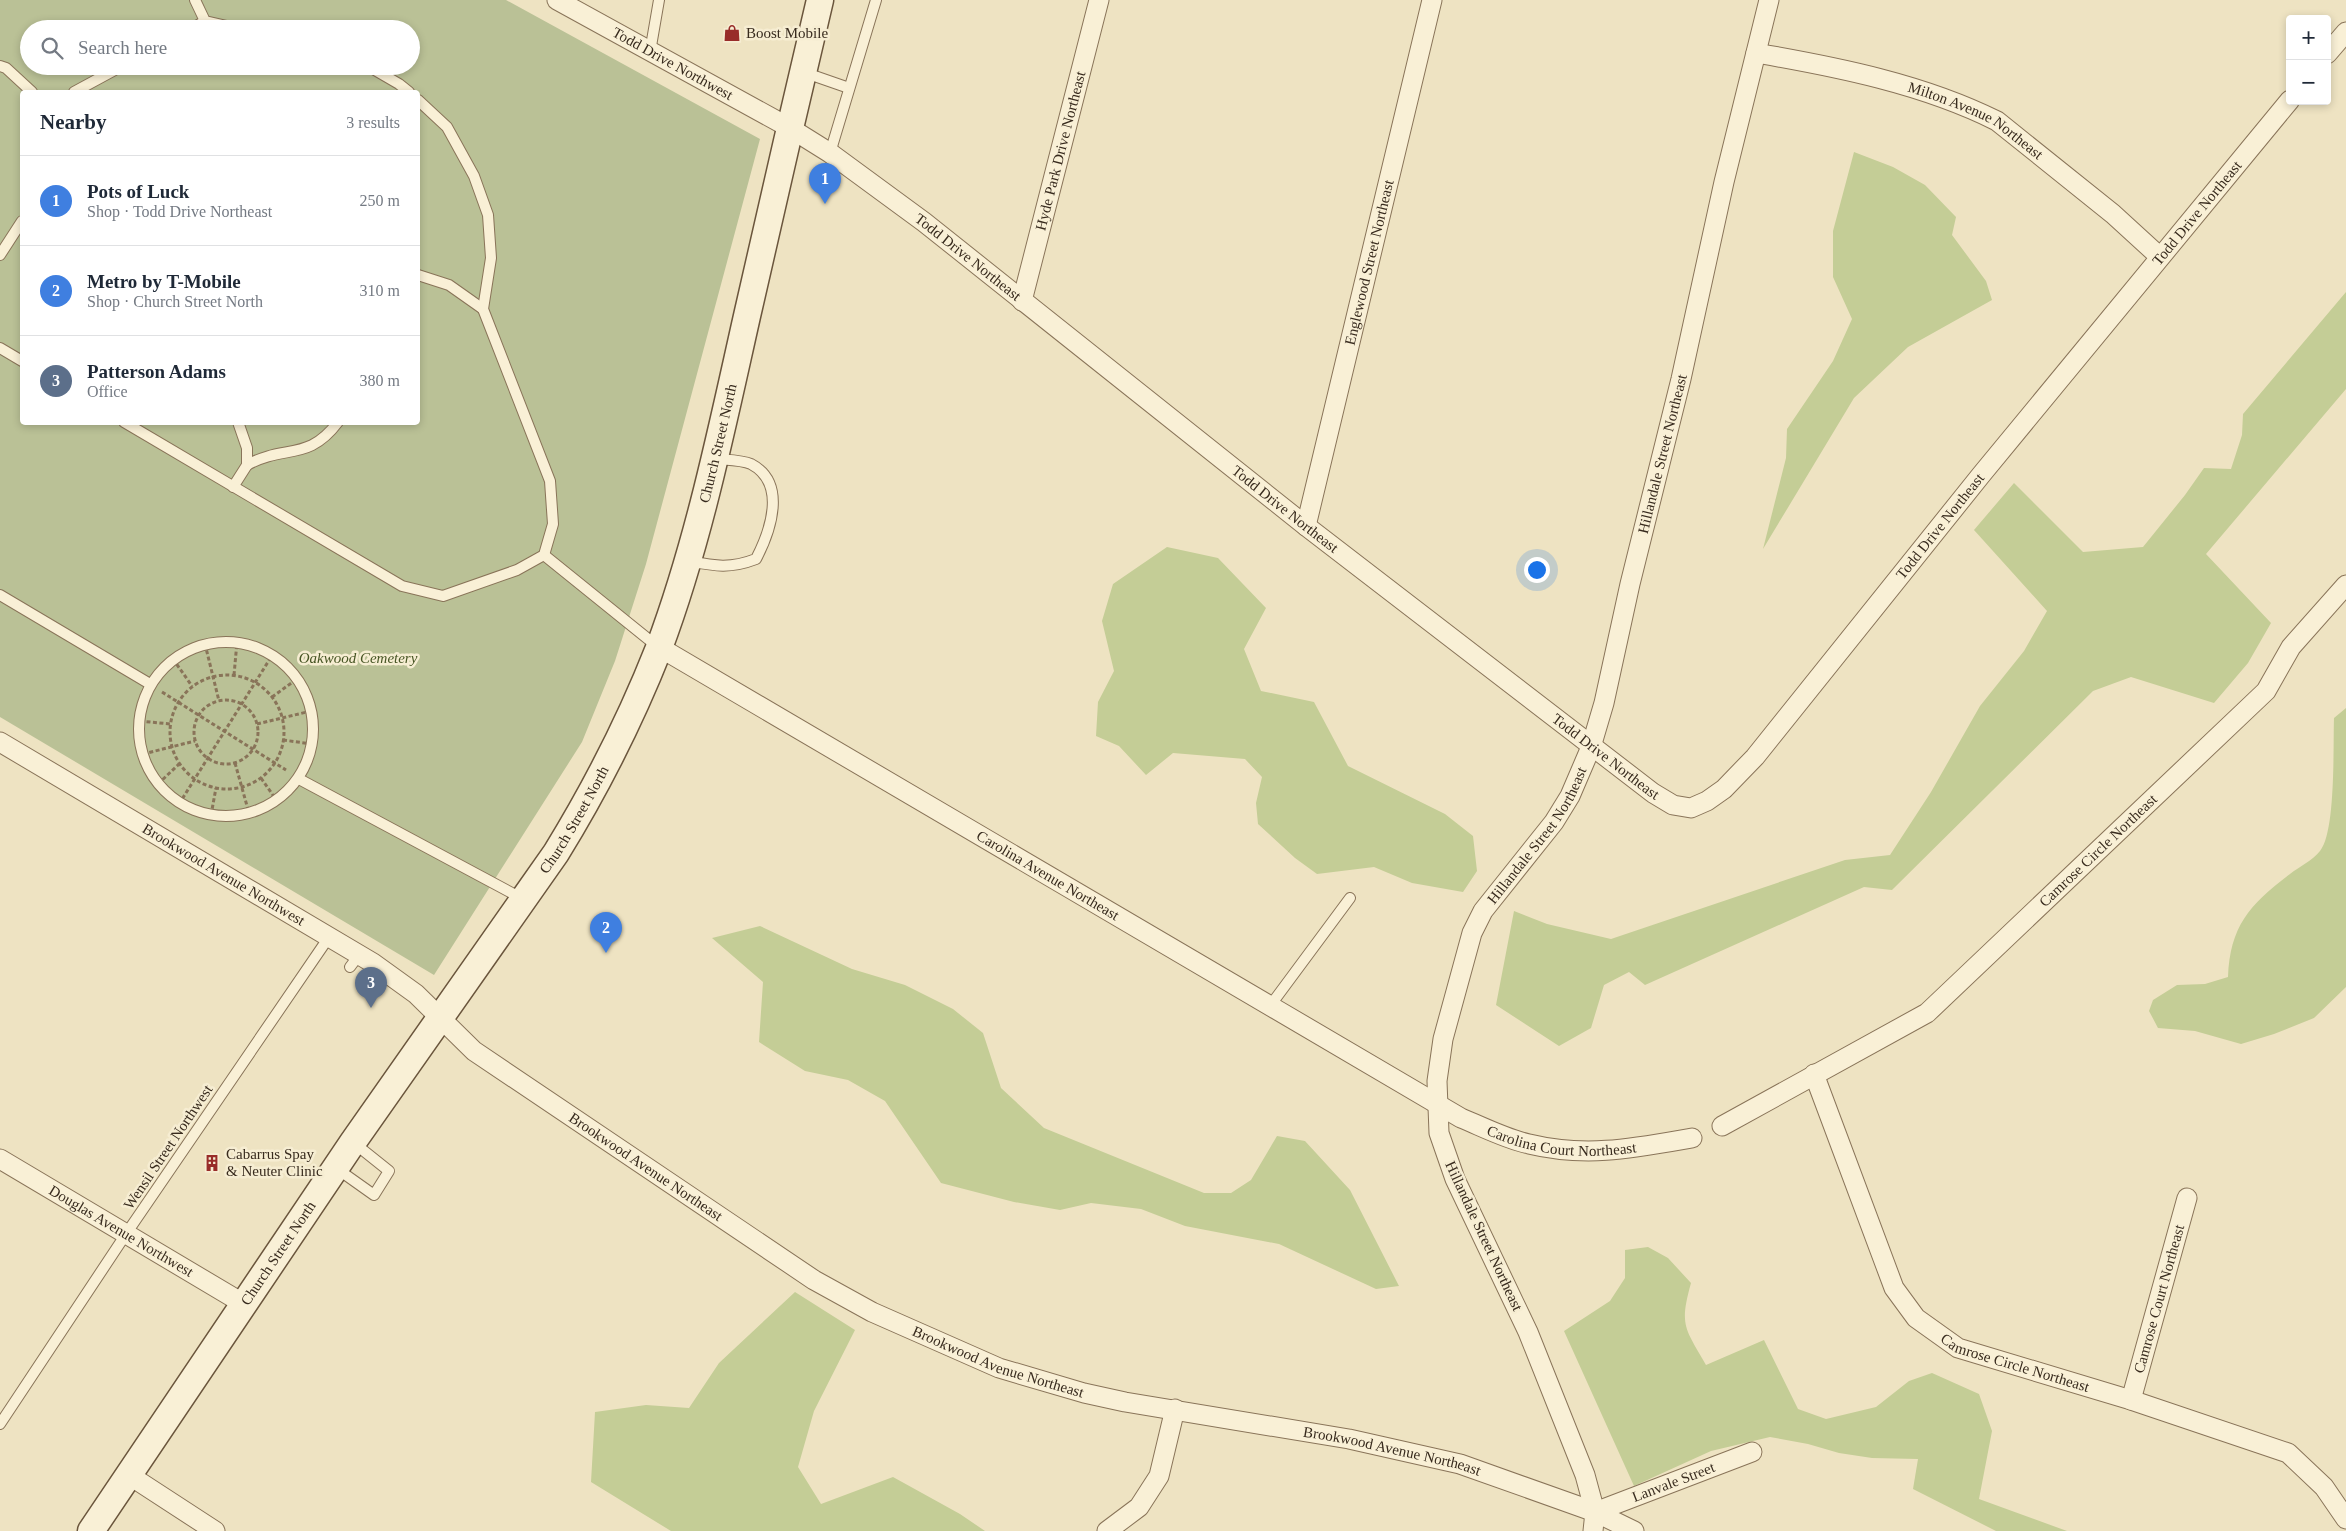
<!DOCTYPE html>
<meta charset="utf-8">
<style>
:root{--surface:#fff;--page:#f6f6f7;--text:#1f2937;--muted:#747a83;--line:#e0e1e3;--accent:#982c29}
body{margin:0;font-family:"Times New Roman",serif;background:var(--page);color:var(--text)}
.controls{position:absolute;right:15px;top:15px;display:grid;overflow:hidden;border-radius:5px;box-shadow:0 2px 8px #0003}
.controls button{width:45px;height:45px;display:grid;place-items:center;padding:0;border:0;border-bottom:1px solid var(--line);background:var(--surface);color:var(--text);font:25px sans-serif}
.you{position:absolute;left:1536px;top:569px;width:18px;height:18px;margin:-12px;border:4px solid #fff;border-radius:50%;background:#1a73e8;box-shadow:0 0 0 8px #1a73e833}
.badge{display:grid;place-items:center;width:32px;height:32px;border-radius:50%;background:var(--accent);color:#fff;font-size:16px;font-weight:700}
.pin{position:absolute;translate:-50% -41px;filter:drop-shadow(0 1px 2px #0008)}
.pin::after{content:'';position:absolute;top:26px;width:18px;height:15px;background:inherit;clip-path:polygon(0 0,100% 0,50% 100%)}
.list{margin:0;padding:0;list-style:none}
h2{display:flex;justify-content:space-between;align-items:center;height:65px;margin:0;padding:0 20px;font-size:21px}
h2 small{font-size:16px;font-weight:400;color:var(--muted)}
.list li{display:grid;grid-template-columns:32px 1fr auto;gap:15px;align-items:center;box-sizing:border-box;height:90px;padding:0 20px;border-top:1px solid var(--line)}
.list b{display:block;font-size:19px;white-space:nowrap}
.list p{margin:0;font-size:16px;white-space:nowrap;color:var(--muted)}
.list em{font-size:16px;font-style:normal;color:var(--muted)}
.icon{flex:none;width:28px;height:28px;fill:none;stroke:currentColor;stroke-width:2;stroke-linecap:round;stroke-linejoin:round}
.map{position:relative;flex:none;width:2346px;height:1531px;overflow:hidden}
.search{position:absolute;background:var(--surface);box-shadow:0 2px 8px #0003;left:20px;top:20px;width:400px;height:55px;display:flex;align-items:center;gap:12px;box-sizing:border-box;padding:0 18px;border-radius:28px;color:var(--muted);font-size:19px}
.panel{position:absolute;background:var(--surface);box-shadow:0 2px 8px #0003;left:20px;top:90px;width:400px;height:335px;border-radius:5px}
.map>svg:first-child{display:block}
.green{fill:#c4cd96}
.cemetery{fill:#bac196;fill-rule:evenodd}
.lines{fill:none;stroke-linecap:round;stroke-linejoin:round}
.service-casing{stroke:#897459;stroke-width:12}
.minor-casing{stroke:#897459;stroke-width:21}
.secondary-casing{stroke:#6a553c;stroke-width:29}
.path{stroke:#897459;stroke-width:3;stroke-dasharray:4 2.5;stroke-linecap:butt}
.service{stroke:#f9f0d6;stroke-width:10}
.minor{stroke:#f9f0d6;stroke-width:19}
.secondary{stroke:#f9f0d6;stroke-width:26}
.labels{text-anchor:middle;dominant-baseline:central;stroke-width:5;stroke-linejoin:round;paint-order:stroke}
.poi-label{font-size:15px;fill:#382b1e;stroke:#f6edd2;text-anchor:start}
.street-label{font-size:15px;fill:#382b1e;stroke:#f6edd2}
.park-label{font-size:15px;font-style:italic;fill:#475524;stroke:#f6edd2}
</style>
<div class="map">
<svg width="2346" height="1531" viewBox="0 0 2346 1531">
<rect width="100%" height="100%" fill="#eee3c2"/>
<g class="green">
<polygon points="1854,152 1893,167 1925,185 1956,217 1952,235 1986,281 1992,300 1908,347 1854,398 1763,549 1786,458 1787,429 1833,361 1852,319 1833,277 1833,231"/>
<polygon points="2346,292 2346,389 2206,554 2271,623 2248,663 2214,703 2131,677 2093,691 1892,890 1864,887 1645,985 1629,972 1604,985 1591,1028 1559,1046 1496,1005 1514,911 1547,924 1611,939 1845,860 1890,855 1931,792 1980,706 2024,651 2047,611 1974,530 2014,483 2083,552 2143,547 2185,495 2204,468 2231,469 2242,435 2243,414"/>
<polygon points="1167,547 1218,558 1266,608 1244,649 1261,691 1314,702 1348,766 1445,814 1473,836 1477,871 1463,892 1412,883 1374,867 1317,874 1295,858 1258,824 1256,803 1262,777 1245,759 1173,753 1146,775 1119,746 1096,736 1098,702 1114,671 1102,621 1113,584"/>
<path d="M2346 708V987L2314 1018 2274 1034 2241 1044 2195 1031 2158 1028 2149 1011 2153 1000 2177 985 2205 984 2228 977C2230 926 2250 904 2290 874 2299 867 2313 860 2320 851 2336 832 2333 745 2334 718Z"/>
<polygon points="760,926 852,969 905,985 953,1009 983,1033 1001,1088 1044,1128 1204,1193 1231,1193 1251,1180 1277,1136 1305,1141 1350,1190 1399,1286 1376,1289 1279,1244 1185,1226 1141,1209 1091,1203 1060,1210 1014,1202 941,1183 885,1101 848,1080 805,1071 759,1042 763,982 712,938"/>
<path d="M1648 1247 1668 1258 1691 1283C1679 1326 1685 1328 1706 1365L1764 1340 1798 1409 1826 1419 1876 1407 1909 1381 1932 1373 1979 1394 1992 1431 1979 1499 2067 1531H1996L1913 1489 1918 1459 1872 1458 1839 1453 1808 1444 1770 1437 1711 1451 1634 1486 1564 1331 1610 1301 1625 1278V1250Z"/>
<polygon points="795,1292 855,1330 814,1411 798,1467 821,1504 893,1477 960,1514 985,1531 671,1531 591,1482 595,1412 646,1405 689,1408 719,1363"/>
</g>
<path class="cemetery" d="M0 0H506L760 139 646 564 615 661 582 742 434 975 0 717ZM29 29H411V66H29ZM22 92H418V422H22Z"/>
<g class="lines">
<g class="service-casing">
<g id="service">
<polyline points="195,0 205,21 240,29"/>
<polyline points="191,29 205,21"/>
<polyline points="650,52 659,0"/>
<polyline points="0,66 6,68 32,92"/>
<polyline points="368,66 399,84 409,92"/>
<polyline points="803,72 849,88"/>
<polyline points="74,92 122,66"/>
<polyline points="830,153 876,0"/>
<polyline points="0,255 22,221"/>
<polyline points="418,275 449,285 483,309"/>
<polyline points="0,348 22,361"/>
<polyline points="124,422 402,586 443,596 517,570 544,555 553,524 550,481 483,309 491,258 488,215 474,176 447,127 418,100"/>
<path d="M238 422 247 448V465C285 444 308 462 338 422"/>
<polyline points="233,487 247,465"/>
<polyline points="544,555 658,647"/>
<path d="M688 561C715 566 730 569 756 559 771 530 787 483 751 464 742 460 726 460 716 459"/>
<polyline points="0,595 150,684"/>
<circle cx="226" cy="729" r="87"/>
<polyline points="299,779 523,899"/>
<polyline points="350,967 359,955"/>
<polyline points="1270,1006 1350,898"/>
<polyline points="336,1168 374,1195 389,1171 354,1143"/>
<polyline points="0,1424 126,1234 329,937"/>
</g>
</g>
<g class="minor-casing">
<g id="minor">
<path id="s1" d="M557 0 790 128 830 153 924 222 1306 526 1653 793 1673 805 1691 808 1707 801 1724 789 1755 757 1981 475 2290 100"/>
<path id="s2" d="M1756 53C1837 67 1923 84 1997 121L2113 214 2160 257"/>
<polyline points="2327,54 2346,32"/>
<path id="s3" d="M1022 301 1099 0"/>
<path id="s4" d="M1306 526 1432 0"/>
<path id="s5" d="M659 647 1461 1118C1483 1127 1506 1139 1529 1144 1587 1158 1635 1148 1692 1138"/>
<path id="s6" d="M0 742 373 963 416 994 474 1051 814 1280 872 1312 999 1368 1084 1393 1125 1402 1349 1439 1460 1464 1595 1512 1634 1531"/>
<path id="s7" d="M1814 1074 1894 1288 1916 1318 1958 1348 2131 1400 2288 1453 2324 1487 2346 1519"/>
<path id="s8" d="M1722 1126 1927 1013 2266 691 2291 647 2346 585"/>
<path id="s9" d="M0 1159 244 1304"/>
<path id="s10" d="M2131 1400 2187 1198"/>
<polyline points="129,1475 215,1531"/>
<path id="s11" d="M1595 1512 1752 1452"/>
<polyline points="1107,1531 1139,1507 1159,1476 1175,1409"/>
<path id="s12" d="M1593 1531 1595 1512 1585 1475 1528 1332 1455 1179 1439 1133 1437 1081 1443 1039 1472 933 1483 911 1554 822 1570 796 1591 747 1604 703 1630 584 1681 379 1724 182 1769 0"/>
</g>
</g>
<g class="secondary-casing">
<g id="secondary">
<path id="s13" d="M91 1531 353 1142 556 853C596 788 631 719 659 648 699 541 722 427 747 316 771 211 795 105 820 0"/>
</g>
</g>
<g class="path">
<polyline points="205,644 219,701"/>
<polyline points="173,659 192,686"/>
<circle cx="227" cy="732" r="57"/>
<polyline points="234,675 237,642"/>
<polyline points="162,692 286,770"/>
<polyline points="272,697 297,679"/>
<circle cx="226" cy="732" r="32"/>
<polyline points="140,721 170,724"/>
<polyline points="257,724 311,711"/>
<polyline points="283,740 312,744"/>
<polyline points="143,754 195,741"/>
<polyline points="235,763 249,813"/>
<polyline points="261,778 277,801"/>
<polyline points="158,784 179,764"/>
<polyline points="179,804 273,654"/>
<polyline points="211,815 216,788"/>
</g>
<use href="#service" class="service"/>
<use href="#minor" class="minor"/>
<use href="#secondary" class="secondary"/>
</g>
<defs>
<g id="shop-bare" transform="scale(1.35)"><path d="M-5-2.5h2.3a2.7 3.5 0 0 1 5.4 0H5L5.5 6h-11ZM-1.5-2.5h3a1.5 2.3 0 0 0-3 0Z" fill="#982c29" stroke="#f6edd2" stroke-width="2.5" paint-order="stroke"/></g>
<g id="building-bare" transform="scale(1.35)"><path d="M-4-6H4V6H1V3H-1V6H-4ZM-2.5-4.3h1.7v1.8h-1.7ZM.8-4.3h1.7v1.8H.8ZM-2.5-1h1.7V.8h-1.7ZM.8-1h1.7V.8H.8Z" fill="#982c29" stroke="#f6edd2" stroke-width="2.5" paint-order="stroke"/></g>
</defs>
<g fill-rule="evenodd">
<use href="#shop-bare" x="732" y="33"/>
<use href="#building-bare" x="212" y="1163"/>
</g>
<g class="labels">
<g class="poi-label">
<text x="746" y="33">Boost Mobile</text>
<text x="226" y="1154">Cabarrus Spay<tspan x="226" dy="17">&amp; Neuter Clinic</tspan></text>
</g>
<g class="street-label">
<text stroke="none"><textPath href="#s1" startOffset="132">Todd Drive Northwest</textPath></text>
<text stroke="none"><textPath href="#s2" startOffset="232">Milton Avenue Northeast</textPath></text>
<text stroke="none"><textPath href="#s3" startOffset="155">Hyde Park Drive Northeast</textPath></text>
<text stroke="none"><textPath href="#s1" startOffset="2181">Todd Drive Northeast</textPath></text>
<text stroke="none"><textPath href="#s1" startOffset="486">Todd Drive Northeast</textPath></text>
<text stroke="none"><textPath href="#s4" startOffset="271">Englewood Street Northeast</textPath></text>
<text stroke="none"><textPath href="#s13" startOffset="1265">Church Street North</textPath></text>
<text stroke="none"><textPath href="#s12" startOffset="1158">Hillandale Street Northeast</textPath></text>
<text stroke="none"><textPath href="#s1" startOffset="891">Todd Drive Northeast</textPath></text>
<text stroke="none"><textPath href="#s1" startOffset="1776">Todd Drive Northeast</textPath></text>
<text stroke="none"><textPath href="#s1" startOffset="1296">Todd Drive Northeast</textPath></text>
<text stroke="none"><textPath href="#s13" startOffset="860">Church Street North</textPath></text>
<text stroke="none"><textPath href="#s12" startOffset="752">Hillandale Street Northeast</textPath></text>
<text stroke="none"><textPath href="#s8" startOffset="470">Camrose Circle Northeast</textPath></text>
<text stroke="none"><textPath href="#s6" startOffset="260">Brookwood Avenue Northwest</textPath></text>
<text stroke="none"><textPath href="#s5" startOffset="451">Carolina Avenue Northeast</textPath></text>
<text stroke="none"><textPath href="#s5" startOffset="1035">Carolina Court Northeast</textPath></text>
<text transform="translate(168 1147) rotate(-56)">Wensil Street Northwest</text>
<text stroke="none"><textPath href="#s6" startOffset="775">Brookwood Avenue Northeast</textPath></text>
<text stroke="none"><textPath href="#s9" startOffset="141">Douglas Avenue Northwest</textPath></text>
<text transform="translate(1484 1236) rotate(65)">Hillandale Street Northeast</text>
<text stroke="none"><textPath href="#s13" startOffset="335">Church Street North</textPath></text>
<text stroke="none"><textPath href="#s10" startOffset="105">Camrose Court Northeast</textPath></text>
<text stroke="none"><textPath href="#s6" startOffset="1180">Brookwood Avenue Northeast</textPath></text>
<text stroke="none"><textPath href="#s7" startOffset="376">Camrose Circle Northeast</textPath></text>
<text stroke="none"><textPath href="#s6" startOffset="1585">Brookwood Avenue Northeast</textPath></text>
<text stroke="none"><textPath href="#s11" startOffset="84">Lanvale Street</textPath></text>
</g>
<g class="park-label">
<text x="358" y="658">Oakwood Cemetery</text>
</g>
</g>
</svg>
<div class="controls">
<button>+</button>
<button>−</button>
</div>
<div class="you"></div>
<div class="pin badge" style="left:825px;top:204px;background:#3f7fe0">1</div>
<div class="pin badge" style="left:606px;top:953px;background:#3f7fe0">2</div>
<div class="pin badge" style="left:371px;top:1008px;background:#5c6f8a">3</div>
<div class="search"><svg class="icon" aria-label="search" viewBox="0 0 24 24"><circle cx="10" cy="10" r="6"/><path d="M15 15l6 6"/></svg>Search here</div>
<section class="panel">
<h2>Nearby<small>3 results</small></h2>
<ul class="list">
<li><span class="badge" style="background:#3f7fe0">1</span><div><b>Pots of Luck</b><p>Shop · Todd Drive Northeast</p></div><em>250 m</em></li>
<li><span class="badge" style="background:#3f7fe0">2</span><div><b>Metro by T-Mobile</b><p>Shop · Church Street North</p></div><em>310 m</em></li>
<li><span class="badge" style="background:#5c6f8a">3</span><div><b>Patterson Adams</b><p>Office</p></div><em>380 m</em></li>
</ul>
</section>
</div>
